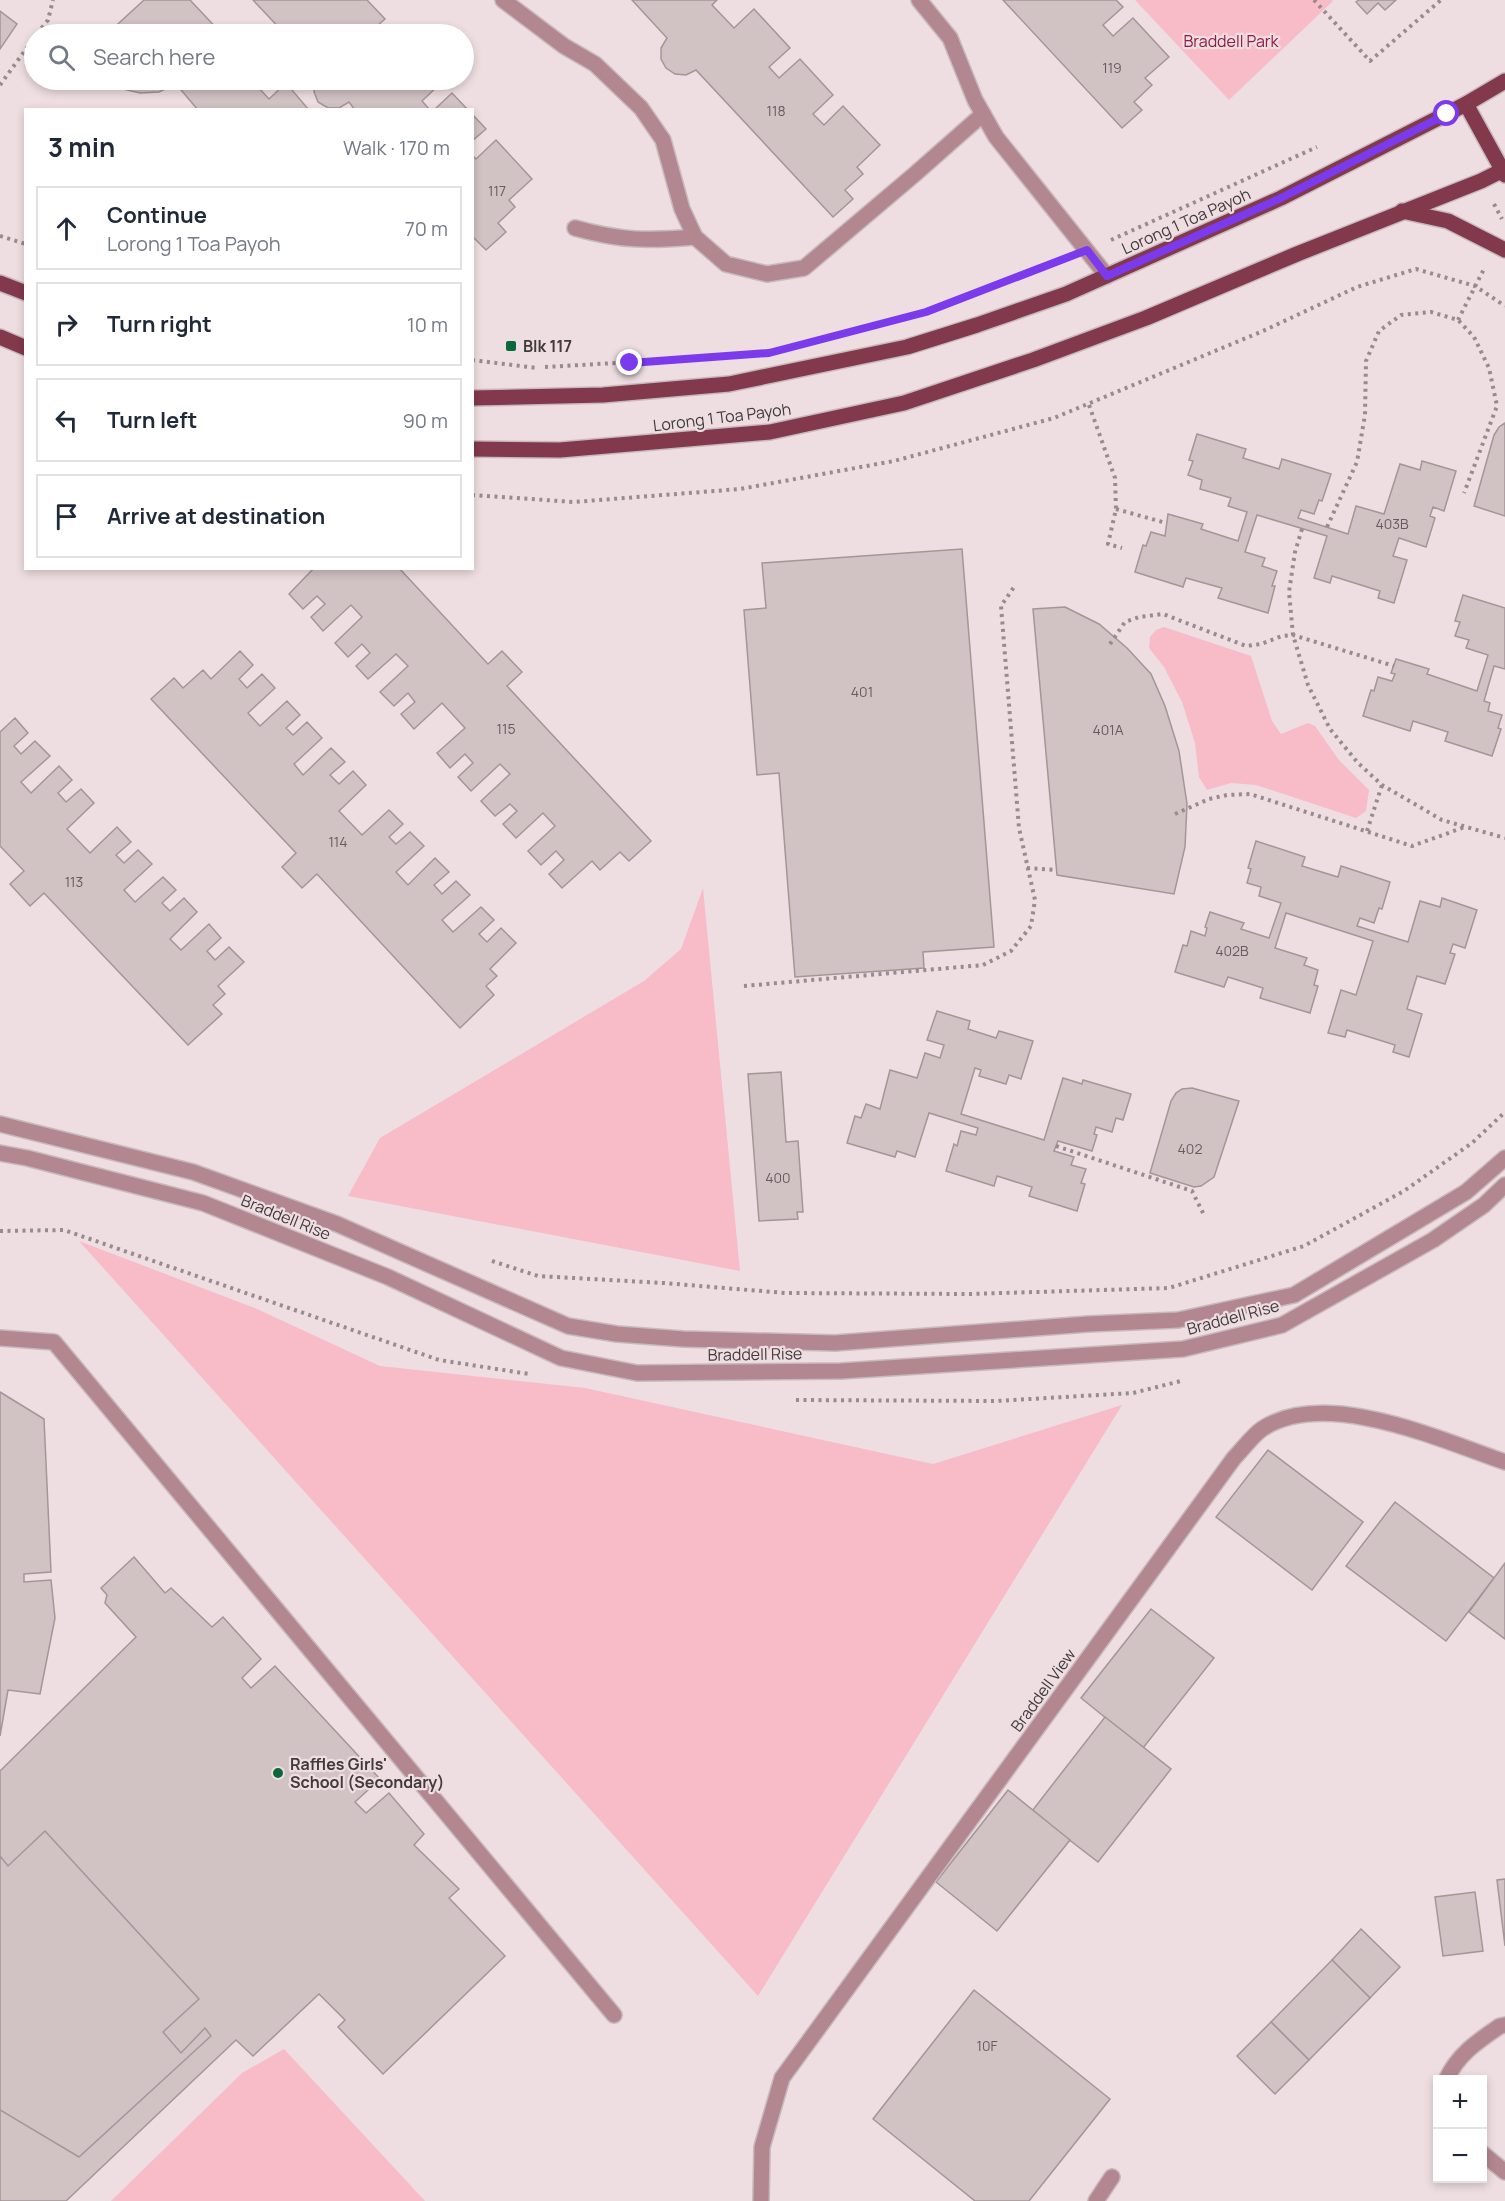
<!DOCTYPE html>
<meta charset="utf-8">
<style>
:root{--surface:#fff;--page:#f2f2f3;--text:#1f2937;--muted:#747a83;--line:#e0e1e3}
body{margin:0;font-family:Manrope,sans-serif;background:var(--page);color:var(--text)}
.controls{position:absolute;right:18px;bottom:18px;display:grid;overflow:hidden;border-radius:0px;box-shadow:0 3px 9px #0003}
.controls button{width:54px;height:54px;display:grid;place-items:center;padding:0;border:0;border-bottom:2px solid var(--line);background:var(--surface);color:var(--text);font:30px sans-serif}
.stop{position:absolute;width:18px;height:18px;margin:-14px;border:4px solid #7c3aed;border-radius:50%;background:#fff}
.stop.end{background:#7c3aed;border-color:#fff;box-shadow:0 2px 6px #0008}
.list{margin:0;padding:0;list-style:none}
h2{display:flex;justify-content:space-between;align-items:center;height:78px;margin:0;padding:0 24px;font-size:26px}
h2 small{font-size:20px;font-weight:400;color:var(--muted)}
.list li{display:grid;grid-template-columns:39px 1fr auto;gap:18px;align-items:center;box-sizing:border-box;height:84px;margin:0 12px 12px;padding:0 12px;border:2px solid var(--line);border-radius:0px}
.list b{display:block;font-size:22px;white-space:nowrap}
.list p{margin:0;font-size:20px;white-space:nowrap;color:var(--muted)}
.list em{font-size:20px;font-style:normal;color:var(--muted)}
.icon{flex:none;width:33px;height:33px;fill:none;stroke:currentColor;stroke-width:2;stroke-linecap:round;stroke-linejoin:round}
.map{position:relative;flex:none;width:1505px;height:2201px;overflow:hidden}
.search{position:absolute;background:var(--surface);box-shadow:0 3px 9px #0003;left:24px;top:24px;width:450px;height:66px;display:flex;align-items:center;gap:15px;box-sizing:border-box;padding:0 21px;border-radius:33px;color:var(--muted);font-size:22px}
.panel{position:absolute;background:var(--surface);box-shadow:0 3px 9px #0003;left:24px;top:108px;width:450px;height:462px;border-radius:0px}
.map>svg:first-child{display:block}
.green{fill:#f7bcc8}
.building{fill:#d1c2c4;stroke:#a49598;stroke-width:1.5}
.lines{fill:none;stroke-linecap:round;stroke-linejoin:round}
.minor-casing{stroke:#c8babc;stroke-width:18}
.major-casing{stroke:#c8babc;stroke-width:18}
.path{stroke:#968b8d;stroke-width:4;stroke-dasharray:3 4.5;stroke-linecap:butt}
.minor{stroke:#b38790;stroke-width:15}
.major{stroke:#83394c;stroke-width:15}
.route{stroke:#7c3aed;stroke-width:8}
.poi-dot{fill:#0a693c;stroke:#eedee1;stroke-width:2}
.labels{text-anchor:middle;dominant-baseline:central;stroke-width:4.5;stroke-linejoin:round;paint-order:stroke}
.number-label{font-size:14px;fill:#655c5d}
.park-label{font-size:16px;fill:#8f1b44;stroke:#eedee1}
.street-label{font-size:16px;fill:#413a3b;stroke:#eedee1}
.poi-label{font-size:16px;font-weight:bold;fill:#413a3b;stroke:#eedee1;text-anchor:start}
</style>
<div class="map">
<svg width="1505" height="2201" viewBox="0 0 1505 2201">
<rect width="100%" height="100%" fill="#eedee1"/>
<g class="green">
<polygon points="1135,0 1332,0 1333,1 1229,100"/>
<polygon points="1164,627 1251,656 1272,721 1281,734 1308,723 1315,726 1339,760 1369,790 1366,811 1356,818 1256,785 1231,783 1207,790 1199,777 1195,743 1182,702 1164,667 1149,648 1150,637 1156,630"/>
<polygon points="703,888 740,1271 348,1196 380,1138 644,981 681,949"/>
<polygon points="79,1241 257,1309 380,1366 585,1388 933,1464 1122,1405 758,1996"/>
<polygon points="284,2049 425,2201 111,2201 242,2073"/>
</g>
<g class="building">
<polygon points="144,0 190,0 222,34 107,34"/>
<polygon points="253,0 367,0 385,19 368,34 285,34"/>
<polygon points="632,0 717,0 712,5 734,28 754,9 790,48 769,67 779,78 800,59 833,95 813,114 824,125 843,106 880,145 857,167 863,174 845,190 853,199 833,217 696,70 686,75 675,74 666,68 661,59 661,48 667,38"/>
<polygon points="1003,0 1116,0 1123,7 1103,25 1113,36 1133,18 1169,57 1145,78 1152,85 1134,102 1142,110 1122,128"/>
<polygon points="1359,0 1396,0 1385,10 1378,3 1367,14 1356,2"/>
<polygon points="0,11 17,24 0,49"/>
<polygon points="125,80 262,80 257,86 269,99 286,83 309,110 198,110 176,84 159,92 140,93 123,89"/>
<polygon points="315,80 440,80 442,82 422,101 430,110 355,110 349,102 339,108 328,108 318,102 314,92"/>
<polygon points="452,93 468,110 434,110"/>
<polygon points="472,114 486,129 472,141"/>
<polygon points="496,140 532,179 509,200 515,207 498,223 506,232 486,250 472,236 472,155 476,159"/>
<polygon points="1505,423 1505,516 1474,506 1494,435 1499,427"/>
<polygon points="1197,434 1246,449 1243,458 1279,469 1282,459 1331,474 1322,501 1319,500 1314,514 1301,510 1298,518 1348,534 1356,506 1384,514 1400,464 1420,470 1422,461 1456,471 1444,511 1433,507 1430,516 1435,518 1426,547 1399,538 1393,556 1407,560 1394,603 1378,598 1380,591 1332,576 1330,583 1314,578 1327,536 1257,515 1245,552 1265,558 1262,566 1277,571 1272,586 1275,586 1268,613 1218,598 1222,588 1186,578 1183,587 1135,572 1143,545 1146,546 1151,532 1165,536 1168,514 1203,524 1201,529 1238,541 1247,512 1228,506 1231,498 1200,489 1202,480 1188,475 1193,461 1189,460"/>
<polygon points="962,549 994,947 923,952 924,968 795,977 779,773 757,775 744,610 766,608 762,563"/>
<polygon points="314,568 399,568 488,664 502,651 522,672 507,686 651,841 629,861 620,852 600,870 592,861 562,888 549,874 564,860 556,851 541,865 528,851 555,826 543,813 516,838 503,824 517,811 510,804 495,816 481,801 510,774 500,764 471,791 458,777 473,763 465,754 450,768 437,753 465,728 442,703 414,729 401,714 415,702 408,693 394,706 380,692 408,666 396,654 368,679 356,666 370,653 362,644 348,657 335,643 362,617 351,605 323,631 311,617 325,604 317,596 303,609 289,594"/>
<polygon points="1463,595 1505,608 1505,669 1494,666 1484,701 1490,703 1488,711 1502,715 1498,728 1501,729 1492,756 1445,741 1448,732 1413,721 1410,731 1363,716 1371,690 1374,691 1378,677 1392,681 1395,674 1391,673 1396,659 1429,669 1427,674 1477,691 1488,655 1466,648 1469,640 1455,636 1460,622 1455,621"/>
<polygon points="1065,607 1099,624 1127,648 1151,674 1165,706 1179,751 1187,804 1185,847 1174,894 1057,875 1033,609"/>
<polygon points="240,651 253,665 239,679 247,688 262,674 275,688 248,713 260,726 287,701 300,715 286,728 293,735 307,722 322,738 294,764 303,775 331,748 345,762 330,775 339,784 353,771 366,785 339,811 362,835 389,810 403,824 389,837 396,844 410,832 424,846 396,872 408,885 435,858 449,872 434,885 442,894 456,881 470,895 442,920 453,932 481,907 494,920 479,934 487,942 501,928 516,943 490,969 497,976 486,986 494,995 460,1028 317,874 302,888 282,867 296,853 151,699 174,678 183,688 203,670 211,679"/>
<polygon points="15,718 28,733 14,746 21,754 35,741 50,756 21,782 31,793 59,766 72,780 58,793 66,802 81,789 94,803 67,829 90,853 117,827 131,842 116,855 124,863 138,850 152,864 124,890 135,902 163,877 176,890 162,903 170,911 184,898 197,912 170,939 181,950 209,924 221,938 207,951 215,960 229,947 244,962 218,986 225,994 213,1005 222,1014 188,1045 44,893 30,906 10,884 24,871 0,846 0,732"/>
<polygon points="1256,841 1305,857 1302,866 1338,877 1341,866 1390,882 1382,909 1379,908 1374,923 1360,918 1357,926 1408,942 1420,901 1440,907 1442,898 1477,910 1465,948 1453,944 1450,953 1455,954 1445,984 1417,976 1407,1009 1422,1014 1409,1057 1393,1052 1395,1045 1347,1030 1345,1037 1328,1033 1341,990 1356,995 1373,941 1286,913 1275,948 1307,958 1304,965 1318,970 1314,985 1318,986 1310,1013 1260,998 1263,988 1228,977 1224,987 1175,972 1183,945 1187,946 1191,931 1205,936 1207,928 1205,927 1210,912 1244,923 1241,929 1269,938 1281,903 1259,896 1261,887 1247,883 1251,869 1248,868"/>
<polygon points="937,1011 970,1021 968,1029 996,1038 999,1031 1033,1041 1021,1079 1009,1075 1006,1084 979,1076 981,1070 975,1068 961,1114 1044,1140 1063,1078 1082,1084 1083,1080 1131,1094 1123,1120 1116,1118 1112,1132 1096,1127 1094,1134 1097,1135 1092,1151 1058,1141 1054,1151 1074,1157 1071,1165 1086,1169 1081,1183 1085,1184 1077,1211 1029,1196 1032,1187 997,1176 994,1186 946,1171 954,1144 957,1146 961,1131 976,1135 978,1128 929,1113 915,1157 897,1151 895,1157 847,1143 855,1116 861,1118 866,1104 880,1109 890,1070 917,1078 925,1053 940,1058 944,1045 927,1040"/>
<polygon points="781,1072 786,1142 798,1141 803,1212 797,1212 798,1219 759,1221 748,1074"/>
<polygon points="1192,1088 1239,1101 1214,1177 1201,1186 1194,1187 1150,1173 1171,1101 1176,1093 1182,1089"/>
<polygon points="0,1392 44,1419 51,1572 24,1574 24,1582 51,1580 55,1618 40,1694 8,1690 0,1736"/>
<polygon points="1268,1450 1363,1522 1312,1590 1216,1517"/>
<polygon points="1395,1502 1494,1578 1446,1641 1346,1566"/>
<polygon points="134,1557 165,1593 171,1588 212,1627 223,1617 261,1659 242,1678 251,1688 275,1666 380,1779 355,1802 366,1813 389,1793 424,1834 414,1845 459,1889 449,1898 505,1956 383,2074 338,2027 345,2020 319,1994 253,2056 236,2040 66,2201 0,2201 0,1771 136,1637 105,1603 107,1595 101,1588"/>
<polygon points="1505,1563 1505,1639 1469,1612"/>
<polygon points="1151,1609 1214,1658 1143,1748 1081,1698"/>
<polygon points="1105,1717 1171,1769 1098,1862 1032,1811"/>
<polygon points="1008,1790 1070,1840 997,1931 936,1882"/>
<polygon points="45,1831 199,1999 163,2032 181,2053 205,2028 211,2036 79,2157 0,2110 0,1856 8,1866"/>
<polygon points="1505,1879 1505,1946 1497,1880"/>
<polygon points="1475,1892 1483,1951 1443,1956 1435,1897"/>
<polygon points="1361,1929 1400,1967 1370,1998 1332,1960"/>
<polygon points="1332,1960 1370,1998 1309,2060 1271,2022"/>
<polygon points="974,1990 1110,2099 1029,2201 975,2201 873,2119"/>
<polygon points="1271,2022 1309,2060 1275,2094 1237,2056"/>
</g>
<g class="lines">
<g class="minor-casing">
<g id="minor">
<polyline points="503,0 564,46 595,64 641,108 663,140 682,209 695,237 726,264 767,274 804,268 915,174 983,114"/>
<polyline points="919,0 950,38 975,100 996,137 1107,276"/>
<path d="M575 228C621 241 648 241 695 237"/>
<polyline points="0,1124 193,1172 337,1224 568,1326 617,1334 683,1339 835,1343 1088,1324 1178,1320 1294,1295 1466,1192 1505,1158"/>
<polyline points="0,1153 27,1158 203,1203 388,1277 561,1358 637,1373 841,1371 1183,1349 1282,1325 1433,1240 1484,1205 1505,1185"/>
<polyline points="0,1338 54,1342 614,2015"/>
<path d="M1446 2080C1458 2054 1478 2041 1500 2026L1505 2025"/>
<polyline points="1482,2153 1505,2172"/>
<path d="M761 2201 762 2147 782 2078 1234 1458C1243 1449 1252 1436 1262 1429 1325 1387 1441 1440 1505 1462"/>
<polyline points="1096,2201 1112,2177"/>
</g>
</g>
<g class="major-casing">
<g id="major">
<polyline points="1466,104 1505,175"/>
<polyline points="1402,211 1448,221 1505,250"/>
<polyline points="0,283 26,293"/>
<polyline points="0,337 26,348"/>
<polyline points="472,398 603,395 729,384 907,347 977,325 1066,294 1281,198 1466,104 1505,81"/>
<polyline points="472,449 560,450 770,432 904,403 1033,360 1146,318 1297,254 1481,181 1505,169"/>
</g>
</g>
<g class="path">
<polyline points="1314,0 1370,61 1441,0"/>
<polyline points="37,34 48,20 53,0"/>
<polyline points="0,85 34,38"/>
<polyline points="1494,204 1502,219"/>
<polyline points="0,236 26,244"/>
<polyline points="1111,240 1317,147"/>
<polyline points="943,305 1062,259"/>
<polyline points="1458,320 1484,269"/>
<polyline points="472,360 537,368"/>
<polyline points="545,367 651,361"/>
<polyline points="1089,405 1115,478 1116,509 1108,544 1122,548"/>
<polyline points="472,495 574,502 740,489 894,461 1054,418 1263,331 1357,287 1416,269 1475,286 1505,306"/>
<polyline points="1116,509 1166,523"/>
<polyline points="1327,527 1357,462 1365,415 1366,361 1379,331 1401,315 1431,312 1458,320 1474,337 1489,368 1497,406 1464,493"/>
<polyline points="1302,529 1295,552 1289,592 1293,635 1308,685 1330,729 1358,763 1382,785 1442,820 1505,838"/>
<polyline points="1110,644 1125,622 1139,617 1163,614 1246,646 1261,644 1282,636 1293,635 1394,666"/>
<polyline points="1175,814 1209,799 1227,795 1250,794 1412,846 1465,827"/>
<polyline points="1367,831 1382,785"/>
<polyline points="1027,868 1057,870"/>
<polyline points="744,986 983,965 1011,951 1031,926 1035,900 1019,828 1001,606 1014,587"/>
<polyline points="1056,1146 1192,1191 1205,1217"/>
<polyline points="0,1231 64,1230 439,1360 529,1374"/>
<polyline points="492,1261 538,1276 664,1283 785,1293 969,1294 1169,1288 1304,1246 1404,1191 1472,1143 1505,1112"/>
<polyline points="796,1400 996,1401 1133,1393 1181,1381"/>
</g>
<use href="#minor" class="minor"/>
<use href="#major" class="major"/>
</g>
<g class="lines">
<polyline class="route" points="630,363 769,353 926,312 1087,250 1107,276 1281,198 1447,114"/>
</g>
<g class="poi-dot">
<rect x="505" y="340" width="12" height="12" rx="3"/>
<circle cx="278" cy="1773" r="6"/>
</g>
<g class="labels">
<g class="number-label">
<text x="1112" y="67">119</text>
<text x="776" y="110">118</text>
<text x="497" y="190">117</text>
<text x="1392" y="523">403B</text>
<text x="862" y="691">401</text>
<text x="506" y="728">115</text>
<text x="1108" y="729">401A</text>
<text x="338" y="841">114</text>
<text x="74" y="881">113</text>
<text x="1232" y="950">402B</text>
<text x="1190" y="1148">402</text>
<text x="778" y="1177">400</text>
<text x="987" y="2045">10F</text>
</g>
<g class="park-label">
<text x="1231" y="41">Braddell Park</text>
</g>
<g class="street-label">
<text transform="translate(1186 221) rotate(-24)">Lorong 1 Toa Payoh</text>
<text transform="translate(722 417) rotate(-7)">Lorong 1 Toa Payoh</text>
<text transform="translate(286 1217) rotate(22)">Braddell Rise</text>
<text transform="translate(1233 1317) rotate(-15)">Braddell Rise</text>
<text transform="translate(755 1354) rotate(-1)">Braddell Rise</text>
<text transform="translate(1043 1690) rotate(-54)">Braddell View</text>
</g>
<g class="poi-label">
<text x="523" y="346">Blk 117</text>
<text x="290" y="1764">Raffles Girls'<tspan x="290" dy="18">School (Secondary)</tspan></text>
</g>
</g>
</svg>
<div class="controls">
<button>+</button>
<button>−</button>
</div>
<div class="stop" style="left:1447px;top:114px"></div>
<div class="stop end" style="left:630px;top:363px"></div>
<div class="search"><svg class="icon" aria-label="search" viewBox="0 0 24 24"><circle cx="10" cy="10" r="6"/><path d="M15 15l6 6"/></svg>Search here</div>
<section class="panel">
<h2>3 min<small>Walk · 170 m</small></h2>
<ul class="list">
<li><svg class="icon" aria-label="ahead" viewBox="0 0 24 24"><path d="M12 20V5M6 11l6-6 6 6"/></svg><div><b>Continue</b><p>Lorong 1 Toa Payoh</p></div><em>70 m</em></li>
<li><svg class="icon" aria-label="right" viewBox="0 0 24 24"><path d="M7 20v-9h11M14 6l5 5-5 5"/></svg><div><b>Turn right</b></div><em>10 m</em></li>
<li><svg class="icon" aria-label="left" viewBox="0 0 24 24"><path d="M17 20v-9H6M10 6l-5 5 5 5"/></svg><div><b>Turn left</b></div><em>90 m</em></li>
<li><svg class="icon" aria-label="arrive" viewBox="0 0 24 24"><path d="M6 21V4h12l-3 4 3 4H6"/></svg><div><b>Arrive at destination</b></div></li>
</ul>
</section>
</div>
